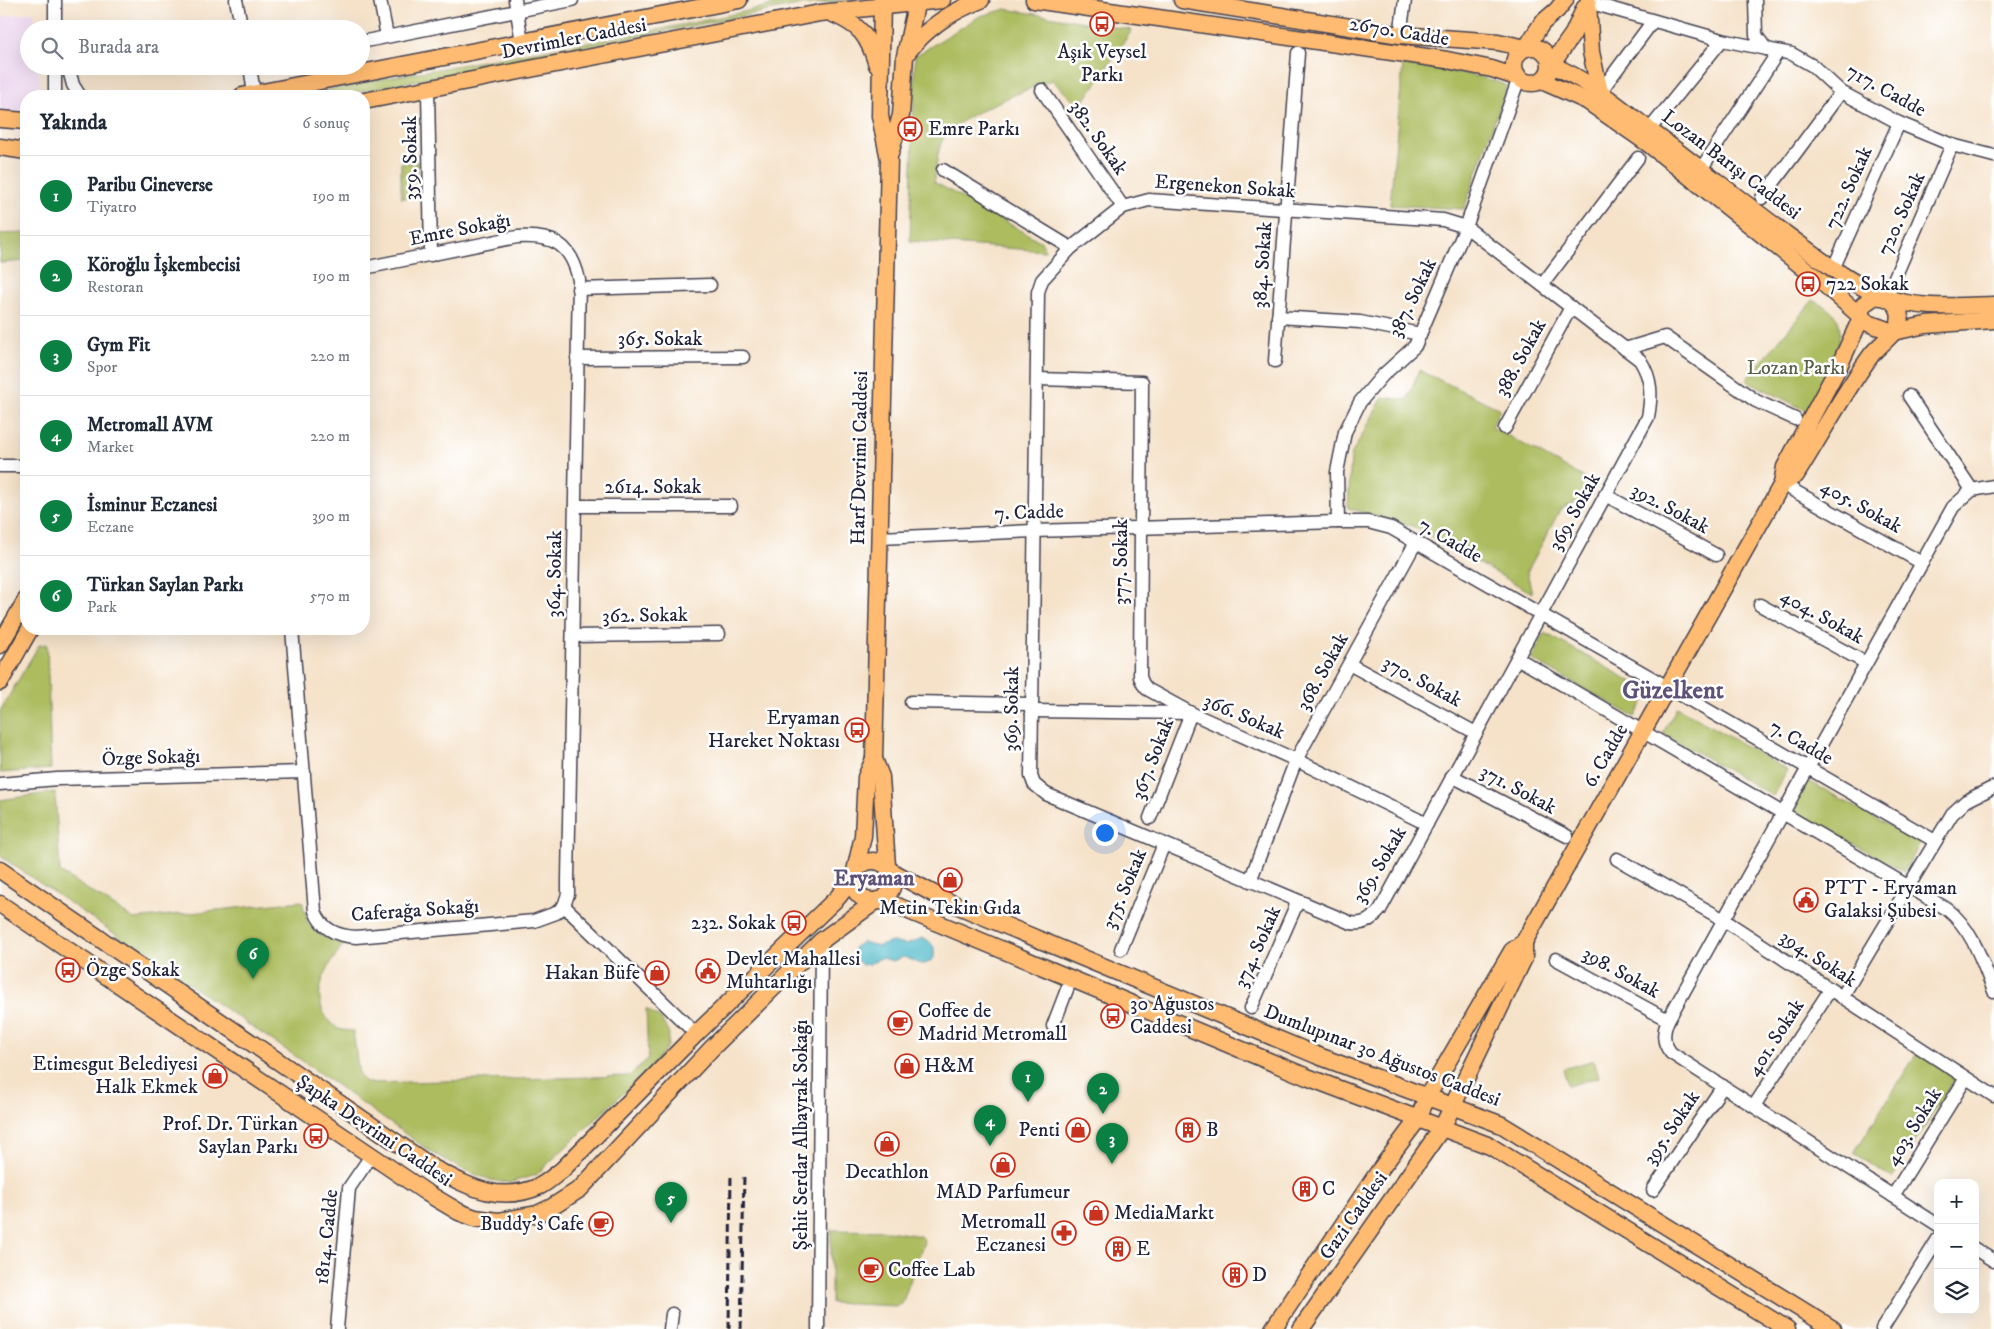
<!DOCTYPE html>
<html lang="tr">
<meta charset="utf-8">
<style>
:root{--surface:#fff;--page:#f2f2f3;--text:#1f2937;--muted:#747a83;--line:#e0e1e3;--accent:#0b8043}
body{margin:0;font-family:"IM FELL DW Pica",serif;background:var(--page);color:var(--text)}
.controls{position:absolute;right:15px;bottom:15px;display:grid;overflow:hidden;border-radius:10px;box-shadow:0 5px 20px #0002}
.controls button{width:45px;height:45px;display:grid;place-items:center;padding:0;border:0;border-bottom:1px solid var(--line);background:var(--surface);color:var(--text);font:25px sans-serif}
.you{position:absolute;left:1104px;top:832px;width:18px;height:18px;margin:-12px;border:4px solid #fff;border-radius:50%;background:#1a73e8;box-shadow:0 0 0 8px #1a73e833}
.badge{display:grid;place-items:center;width:32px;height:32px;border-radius:50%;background:var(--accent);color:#fff;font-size:16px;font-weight:700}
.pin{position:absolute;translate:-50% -41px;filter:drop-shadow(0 1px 2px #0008)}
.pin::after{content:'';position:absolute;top:26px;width:18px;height:15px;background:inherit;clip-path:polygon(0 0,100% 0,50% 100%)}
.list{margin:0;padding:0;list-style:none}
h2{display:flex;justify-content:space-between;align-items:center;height:65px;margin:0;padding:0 20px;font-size:21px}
h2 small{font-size:16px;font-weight:400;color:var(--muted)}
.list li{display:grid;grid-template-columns:32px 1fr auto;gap:15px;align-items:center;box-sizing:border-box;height:80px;padding:0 20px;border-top:1px solid var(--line)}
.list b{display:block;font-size:19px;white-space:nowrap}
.list p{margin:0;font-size:16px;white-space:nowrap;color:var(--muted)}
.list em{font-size:16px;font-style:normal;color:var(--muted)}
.icon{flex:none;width:28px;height:28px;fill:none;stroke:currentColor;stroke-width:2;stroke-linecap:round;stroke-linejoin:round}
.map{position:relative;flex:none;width:1994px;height:1329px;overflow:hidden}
.search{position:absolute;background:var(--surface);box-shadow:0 5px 20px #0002;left:20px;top:20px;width:350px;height:55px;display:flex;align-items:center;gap:12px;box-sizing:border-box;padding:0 18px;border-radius:28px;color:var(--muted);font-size:19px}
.panel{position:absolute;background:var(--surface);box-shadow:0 5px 20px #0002;left:20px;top:90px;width:350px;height:545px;border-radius:20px}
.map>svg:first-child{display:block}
.built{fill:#ead1ed}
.green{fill:#acbc5f;stroke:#676f4d}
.water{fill:#4cb8c8;stroke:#376d82}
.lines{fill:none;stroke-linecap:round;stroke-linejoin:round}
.minor-casing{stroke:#423f50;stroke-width:15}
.major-casing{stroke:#423f50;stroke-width:19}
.minor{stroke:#fff;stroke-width:12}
.major{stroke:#ffbb71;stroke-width:16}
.rail{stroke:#22223b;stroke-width:3;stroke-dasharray:8 4;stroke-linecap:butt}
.labels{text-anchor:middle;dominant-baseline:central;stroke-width:5;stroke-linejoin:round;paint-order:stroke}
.street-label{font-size:20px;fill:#22223b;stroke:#fff}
.poi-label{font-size:20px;fill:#22223b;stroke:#fff;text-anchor:start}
.park-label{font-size:20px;fill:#596049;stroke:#fff}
.quarter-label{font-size:22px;font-weight:bold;fill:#5f5278;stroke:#fff}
.district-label{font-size:25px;font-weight:bold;fill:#5f5278;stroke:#fff}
</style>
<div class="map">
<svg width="1994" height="1329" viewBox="0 0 1994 1329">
<rect width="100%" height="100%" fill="#fff"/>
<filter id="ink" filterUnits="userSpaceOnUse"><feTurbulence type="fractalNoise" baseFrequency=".02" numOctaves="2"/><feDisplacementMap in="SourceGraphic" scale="10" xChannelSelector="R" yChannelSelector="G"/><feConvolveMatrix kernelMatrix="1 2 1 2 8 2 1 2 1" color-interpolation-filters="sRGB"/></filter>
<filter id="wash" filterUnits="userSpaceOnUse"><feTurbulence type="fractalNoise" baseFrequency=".0096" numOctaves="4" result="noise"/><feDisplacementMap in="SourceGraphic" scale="20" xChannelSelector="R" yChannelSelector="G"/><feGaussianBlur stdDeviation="1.12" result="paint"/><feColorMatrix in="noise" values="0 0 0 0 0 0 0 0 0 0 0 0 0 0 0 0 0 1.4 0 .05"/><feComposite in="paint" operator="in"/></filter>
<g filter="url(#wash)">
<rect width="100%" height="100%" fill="#f5e2c9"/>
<polygon class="built" points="34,12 35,29 29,29 29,66 38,66 40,89 38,96 26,96 26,112 0,113 0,17"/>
<g class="green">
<path d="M793 0H855L798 5 339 96H294C343 87 393 76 443 68 560 47 678 29 793 0Z"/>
<path d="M1006 9 1132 30 1080 107 1052 80C1027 90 952 117 942 141 937 151 936 171 934 182L1042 242 1045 251 910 241 915 56 980 16Z"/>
<path d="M1403 65C1435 70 1477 72 1507 86L1464 209 1390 205Z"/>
<polygon points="418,162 419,197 401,198 401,163"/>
<polygon points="26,233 26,261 0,263 0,234"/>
<path d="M1813 300C1821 304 1830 309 1835 315 1852 337 1819 391 1809 412L1746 380Z"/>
<polygon points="1419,370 1500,409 1492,427 1594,483 1593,494 1560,510 1527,572 1532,593 1412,526 1348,508 1351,455 1383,397 1407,400"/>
<polygon points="1545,633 1649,691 1635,717 1531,659"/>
<polygon points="47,644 51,769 0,773 0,711 39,645"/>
<polygon points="1677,707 1787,770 1773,796 1663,733"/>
<polygon points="1807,780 1920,843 1904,872 1791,810"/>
<path d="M55 792 60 872 134 919 302 901 308 924 324 937 343 944C335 957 322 974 320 990 318 1005 325 1020 337 1028 341 1031 348 1030 353 1031L359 1075 365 1081 371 1083 629 1076 648 1059 646 1009 661 1019 669 1034 668 1046 651 1067 536 1175 509 1183 491 1180 462 1169 431 1152 301 1060 0 856V800Z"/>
<polygon points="1917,1053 1956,1077 1892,1178 1854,1153"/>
<polygon points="1594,1060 1599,1077 1568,1086 1563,1069"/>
<polygon points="831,1230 889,1231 921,1236 923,1238 924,1242 902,1304 897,1306 831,1303"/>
</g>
<path class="water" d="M922 938 928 940 934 947V958C923 970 915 961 904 957L893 961 881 958 869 964 862 965 854 958V947L862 942 879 946 892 942 906 945Z"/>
</g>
<g filter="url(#ink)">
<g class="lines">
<g class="minor-casing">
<g id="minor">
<polyline points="55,0 55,29"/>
<polyline points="236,0 242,29"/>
<polyline points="380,0 387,36"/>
<polyline points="515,0 522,42"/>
<polyline points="1755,0 1756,35 1766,49"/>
<polyline points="1588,2 1722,40 1792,54 1813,66 1841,92 1899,123 1952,145 1994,156"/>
<polyline points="1400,35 1405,0"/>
<polyline points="361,42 572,0"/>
<polyline points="68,66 73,85 80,96"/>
<polyline points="250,66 254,94"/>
<polyline points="428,90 431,255"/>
<polyline points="1042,90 1123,207"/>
<polyline points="1600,92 1653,21"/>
<polyline points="55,96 55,66"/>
<polyline points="1649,130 1722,40"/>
<polyline points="1701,169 1778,52"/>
<polyline points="943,170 1071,248"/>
<polyline points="1762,198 1841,92"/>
<path d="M1149 200 1443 220 1466 227 1640 360C1652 379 1652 395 1648 417L1380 910C1371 920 1364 925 1351 923L1046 794 1034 784 1031 776 1038 292 1042 280 1071 248 1123 207Z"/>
<path d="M364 268 517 237C553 235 571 243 579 280L568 880V894L564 906"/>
<polyline points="1833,269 1899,123"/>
<polyline points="1542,285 1638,158"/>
<polyline points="578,289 710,285"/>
<polyline points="1886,298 1952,145"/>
<polyline points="1278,317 1360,322 1420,334"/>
<polyline points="1625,349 1665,337 1756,401 1795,419"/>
<polyline points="577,358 743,357"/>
<polyline points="1275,361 1298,53"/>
<polyline points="1037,379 1142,382 1140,677 1143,684 1147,689 1191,713 1150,818"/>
<polyline points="1909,396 1972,490"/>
<polyline points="1505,428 1571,307"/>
<polyline points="0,466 26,466"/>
<polyline points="1782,484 1922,563"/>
<polyline points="1605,495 1716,555"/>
<polyline points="575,506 731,506"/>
<polyline points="1338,522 1337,472 1345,432 1360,402 1382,376 1415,346 1466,227 1519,78"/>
<polyline points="880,538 1034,531 1338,522 1368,522 1391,528 1935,841"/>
<polyline points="1760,605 1866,663"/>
<path d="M292 629 315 911C322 930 337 936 356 937L534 921 556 913 564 906 696 1034"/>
<polyline points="573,636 719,634"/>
<path d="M1517 658 1947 909C1973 930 1982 961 1994 991"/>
<polyline points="1349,664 1476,733"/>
<polyline points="911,702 1031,704"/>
<polyline points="1031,711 1191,713 1296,760 1427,824"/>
<polyline points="1452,776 1567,836"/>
<polyline points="0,784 57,779 304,772"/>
<polyline points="1617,859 1724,920 1994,1096"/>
<polyline points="1250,881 1296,760 1416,542"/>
<polyline points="1121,949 1164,844"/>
<polyline points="1556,959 1668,1020"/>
<polyline points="1842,997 1952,814 1966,801 1994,787"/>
<polyline points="1251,1008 1298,901"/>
<polyline points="1053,1026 1071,979"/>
<polyline points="1754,1106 1830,990"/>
<polyline points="1653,1190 1723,1086"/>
<polyline points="1893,1196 1966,1078"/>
<path d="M1938 1225 1671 1053C1662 1042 1663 1032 1668 1020L1953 507 1972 490 1994 486"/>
<polyline points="1975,1249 1994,1261"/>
<polyline points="337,1329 349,1188 371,1156"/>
<polyline points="670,1329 672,1314"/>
<polyline points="818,1329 821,941"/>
<polyline points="1882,1329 1938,1239"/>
</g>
</g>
<g class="major-casing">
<g id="major">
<polyline points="882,0 880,116 889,159 874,759 881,777 887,866"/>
<polyline points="1034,0 1447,60 1492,69 1519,78"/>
<polyline points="1182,0 1400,35 1498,42 1526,48"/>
<polyline points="1588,2 1591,52 1600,92"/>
<path d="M831 13C860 25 868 35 877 65"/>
<circle cx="1532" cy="65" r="18"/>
<polyline points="1526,48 1542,23 1557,10 1565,0"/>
<path d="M906 54C926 28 950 12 981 0"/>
<path d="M1551 65C1587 79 1617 105 1648 129 1700 168 1750 208 1802 246 1828 265 1854 286 1885 297 1919 310 1959 306 1994 305"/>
<polyline points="1551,65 1573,34 1585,7"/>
<polyline points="1542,81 1587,101 1650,145 1824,284 1868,323 1893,332 1926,325 1994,320"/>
<polyline points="242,96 739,0"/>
<polyline points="364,101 820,13 942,0"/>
<polyline points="0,119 26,121"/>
<polyline points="0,147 26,151"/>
<polyline points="890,154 901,115 905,56 917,0"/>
<path d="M1874 297C1888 295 1903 305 1899 322 1895 335 1880 344 1872 354 1844 392 1821 435 1796 475L1782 484 1785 467 1840 364 1861 318V309L1864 304Z"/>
<polyline points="0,645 26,600"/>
<polyline points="0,682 30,629"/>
<circle cx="873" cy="881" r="20"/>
<path d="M0 870 435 1169C470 1187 500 1204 540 1186 548 1182 555 1175 562 1170L696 1034 838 897 853 878"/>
<polyline points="855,871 863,836 866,777 874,759"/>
<polyline points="891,871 949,902 1316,1055 1502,1125 1833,1329"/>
<polyline points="878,900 897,906 1307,1077 1490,1146 1787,1329"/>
<polyline points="0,904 427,1193 459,1212 475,1218 498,1221 537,1214 552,1207 580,1189 712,1048 821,941 876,901"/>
<polyline points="1524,942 1782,484"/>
<polyline points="1273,1329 1379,1171 1418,1119 1427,1097 1512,951 1524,942 1524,958 1442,1128 1301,1329"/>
</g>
</g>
<use href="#minor" class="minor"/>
<use href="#major" class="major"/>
<g class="rail">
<polyline points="729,1329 731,1173"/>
<polyline points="741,1329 744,1174"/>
</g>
</g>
</g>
<defs>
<g id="bus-ring" transform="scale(1.25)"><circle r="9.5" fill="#fff" stroke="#c8321e" stroke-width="1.5"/><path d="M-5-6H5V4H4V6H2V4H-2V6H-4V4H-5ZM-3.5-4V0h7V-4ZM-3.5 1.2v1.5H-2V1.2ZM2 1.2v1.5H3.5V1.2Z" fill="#c8321e"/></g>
<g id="shop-ring" transform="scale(1.25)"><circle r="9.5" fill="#fff" stroke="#c8321e" stroke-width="1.5"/><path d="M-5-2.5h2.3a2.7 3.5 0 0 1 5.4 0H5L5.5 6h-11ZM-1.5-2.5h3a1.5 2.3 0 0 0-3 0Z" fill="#c8321e"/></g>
<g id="civic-ring" transform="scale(1.25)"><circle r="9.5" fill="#fff" stroke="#c8321e" stroke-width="1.5"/><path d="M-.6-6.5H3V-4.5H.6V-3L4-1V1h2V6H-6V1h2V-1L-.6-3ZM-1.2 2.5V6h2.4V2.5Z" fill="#c8321e"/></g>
<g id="cafe-ring" transform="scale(1.25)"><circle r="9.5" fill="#fff" stroke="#c8321e" stroke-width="1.5"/><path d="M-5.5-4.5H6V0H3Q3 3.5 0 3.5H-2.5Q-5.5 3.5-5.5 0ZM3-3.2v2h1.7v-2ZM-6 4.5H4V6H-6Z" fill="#c8321e"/></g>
<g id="building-ring" transform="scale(1.25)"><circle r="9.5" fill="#fff" stroke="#c8321e" stroke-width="1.5"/><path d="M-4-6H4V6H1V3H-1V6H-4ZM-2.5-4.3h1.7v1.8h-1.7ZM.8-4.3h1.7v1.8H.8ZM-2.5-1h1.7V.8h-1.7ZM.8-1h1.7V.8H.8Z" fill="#c8321e"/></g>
<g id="pharmacy-ring" transform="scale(1.25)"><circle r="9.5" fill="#fff" stroke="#c8321e" stroke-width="1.5"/><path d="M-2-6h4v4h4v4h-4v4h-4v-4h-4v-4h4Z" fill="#c8321e"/></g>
</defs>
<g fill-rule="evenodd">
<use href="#bus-ring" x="1102" y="24"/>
<use href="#bus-ring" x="910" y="129"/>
<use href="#bus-ring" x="1808" y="284"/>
<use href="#bus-ring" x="857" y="730"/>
<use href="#shop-ring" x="950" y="880"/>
<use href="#civic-ring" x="1806" y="900"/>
<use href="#bus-ring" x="794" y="923"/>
<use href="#bus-ring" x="68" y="970"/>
<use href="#civic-ring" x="708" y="971"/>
<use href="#shop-ring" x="657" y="973"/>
<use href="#bus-ring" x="1113" y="1016"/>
<use href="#cafe-ring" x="900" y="1023"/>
<use href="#shop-ring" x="907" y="1066"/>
<use href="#shop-ring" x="215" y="1076"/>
<use href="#shop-ring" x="1078" y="1130"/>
<use href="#building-ring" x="1188" y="1130"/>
<use href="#bus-ring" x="316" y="1136"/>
<use href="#shop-ring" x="887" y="1144"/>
<use href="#shop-ring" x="1003" y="1165"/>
<use href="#building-ring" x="1305" y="1189"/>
<use href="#shop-ring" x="1096" y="1213"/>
<use href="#cafe-ring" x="601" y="1224"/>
<use href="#pharmacy-ring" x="1064" y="1233"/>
<use href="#building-ring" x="1118" y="1249"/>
<use href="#cafe-ring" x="871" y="1270"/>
<use href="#building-ring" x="1235" y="1275"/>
</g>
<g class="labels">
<g class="street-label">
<text transform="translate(1399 32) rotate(9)">2670. Cadde</text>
<text transform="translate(574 39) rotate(-11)">Devrimler Caddesi</text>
<text transform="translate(1886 91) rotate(29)">717. Cadde</text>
<text transform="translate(1098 138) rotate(55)">382. Sokak</text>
<text transform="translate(411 158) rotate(-91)">359. Sokak</text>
<text transform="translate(1731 165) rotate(37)">Lozan Barışı Caddesi</text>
<text transform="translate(1225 187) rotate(4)">Ergenekon Sokak</text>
<text transform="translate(1849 188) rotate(-66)">722. Sokak</text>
<text transform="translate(1902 214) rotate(-66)">720. Sokak</text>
<text transform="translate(460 230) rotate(-11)">Emre Sokağı</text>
<text transform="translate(1263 265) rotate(-86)">384. Sokak</text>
<text transform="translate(1413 298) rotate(-64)">387. Sokak</text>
<text x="660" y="339">365. Sokak</text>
<text transform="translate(1521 358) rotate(-61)">388. Sokak</text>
<text transform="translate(860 458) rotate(-89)">Harf Devrimi Caddesi</text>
<text x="653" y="487">2614. Sokak</text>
<text transform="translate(1861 507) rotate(29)">405. Sokak</text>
<text transform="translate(1670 509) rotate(28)">392. Sokak</text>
<text transform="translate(1575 512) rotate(-61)">369. Sokak</text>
<text transform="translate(1029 513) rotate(-2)">7. Cadde</text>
<text transform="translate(1450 541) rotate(30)">7. Cadde</text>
<text transform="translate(1121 562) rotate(-90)">377. Sokak</text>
<text transform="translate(555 574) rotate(-89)">364. Sokak</text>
<text transform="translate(645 616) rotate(-1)">362. Sokak</text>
<text transform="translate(1822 617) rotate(29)">404. Sokak</text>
<text transform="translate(1323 672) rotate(-61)">368. Sokak</text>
<text transform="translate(1422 682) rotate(28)">370. Sokak</text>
<text transform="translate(1012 709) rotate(-89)">369. Sokak</text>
<text transform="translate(1244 717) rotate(23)">366. Sokak</text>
<text transform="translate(1801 743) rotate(30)">7. Cadde</text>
<text transform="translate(1606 756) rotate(-60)">6. Cadde</text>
<text transform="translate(151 758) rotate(-2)">Özge Sokağı</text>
<text transform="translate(1153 759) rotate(-69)">367. Sokak</text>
<text transform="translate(1518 790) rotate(28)">371. Sokak</text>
<text transform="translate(1380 865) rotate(-59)">369. Sokak</text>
<text transform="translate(1125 889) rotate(-67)">375. Sokak</text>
<text transform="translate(415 911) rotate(-4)">Caferağa Sokağı</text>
<text transform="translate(1258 947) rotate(-66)">374. Sokak</text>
<text transform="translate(1818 959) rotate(33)">394. Sokak</text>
<text transform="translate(1621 973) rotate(29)">398. Sokak</text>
<text transform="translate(1776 1038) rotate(-57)">401. Sokak</text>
<text transform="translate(1382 1056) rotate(21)">Dumlupınar 30 Ağustos Caddesi</text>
<text transform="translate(1914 1127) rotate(-58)">403. Sokak</text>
<text transform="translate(1672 1128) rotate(-56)">395. Sokak</text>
<text transform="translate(374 1131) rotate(34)">Şapka Devrimi Caddesi</text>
<text transform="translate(801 1135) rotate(-90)">Şehit Serdar Albayrak Sokağı</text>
<text transform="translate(1354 1216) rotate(-55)">Gazi Caddesi</text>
<text transform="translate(327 1237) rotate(-84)">1814. Cadde</text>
</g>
<g class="poi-label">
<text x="1102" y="52" text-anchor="middle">Aşık Veysel<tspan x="1102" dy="23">Parkı</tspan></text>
<text x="928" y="129">Emre Parkı</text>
<text x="1826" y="284">722 Sokak</text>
<text x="840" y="718" text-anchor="end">Eryaman<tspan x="840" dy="23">Hareket Noktası</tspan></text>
<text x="1824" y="888">PTT - Eryaman<tspan x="1824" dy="23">Galaksi Şubesi</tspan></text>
<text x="950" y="908" text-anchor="middle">Metin Tekin Gıda</text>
<text x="776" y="923" text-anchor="end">232. Sokak</text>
<text x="726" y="959">Devlet Mahallesi<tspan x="726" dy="23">Muhtarlığı</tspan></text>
<text x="86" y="970">Özge Sokak</text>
<text x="640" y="973" text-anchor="end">Hakan Büfe</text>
<text x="1130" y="1004">30 Ağustos<tspan x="1130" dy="23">Caddesi</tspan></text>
<text x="918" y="1011">Coffee de<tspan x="918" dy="23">Madrid Metromall</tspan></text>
<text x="198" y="1064" text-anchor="end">Etimesgut Belediyesi<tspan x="198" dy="23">Halk Ekmek</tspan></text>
<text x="924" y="1066">H&amp;M</text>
<text x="298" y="1124" text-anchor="end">Prof. Dr. Türkan<tspan x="298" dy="23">Saylan Parkı</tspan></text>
<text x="1060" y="1130" text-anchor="end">Penti</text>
<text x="1206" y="1130">B</text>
<text x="887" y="1172" text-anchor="middle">Decathlon</text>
<text x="1322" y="1189">C</text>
<text x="1003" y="1192" text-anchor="middle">MAD Parfumeur</text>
<text x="1114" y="1213">MediaMarkt</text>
<text x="1046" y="1222" text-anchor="end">Metromall<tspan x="1046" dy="23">Eczanesi</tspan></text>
<text x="584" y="1224" text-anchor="end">Buddy's Cafe</text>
<text x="1136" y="1249">E</text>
<text x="888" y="1270">Coffee Lab</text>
<text x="1252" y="1275">D</text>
</g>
<g class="park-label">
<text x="1796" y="368">Lozan Parkı</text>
</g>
<g class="quarter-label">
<text x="874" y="878">Eryaman</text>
</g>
<g class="district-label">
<text x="1673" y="690">Güzelkent</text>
</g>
</g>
</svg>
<div class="controls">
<button>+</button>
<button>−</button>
<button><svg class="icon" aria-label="layers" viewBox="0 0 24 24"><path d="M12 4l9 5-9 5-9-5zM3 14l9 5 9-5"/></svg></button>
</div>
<div class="you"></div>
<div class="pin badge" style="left:1028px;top:1102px">1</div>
<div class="pin badge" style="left:1103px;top:1114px">2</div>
<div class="pin badge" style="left:1112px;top:1164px">3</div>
<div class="pin badge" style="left:990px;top:1146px">4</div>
<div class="pin badge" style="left:671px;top:1223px">5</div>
<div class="pin badge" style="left:253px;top:979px">6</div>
<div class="search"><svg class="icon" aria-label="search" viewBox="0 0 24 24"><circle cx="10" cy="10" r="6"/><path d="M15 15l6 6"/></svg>Burada ara</div>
<section class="panel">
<h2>Yakında<small>6 sonuç</small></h2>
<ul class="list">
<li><span class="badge">1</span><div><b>Paribu Cineverse</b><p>Tiyatro</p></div><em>190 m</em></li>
<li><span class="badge">2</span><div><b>Köroğlu İşkembecisi</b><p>Restoran</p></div><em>190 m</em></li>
<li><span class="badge">3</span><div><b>Gym Fit</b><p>Spor</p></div><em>220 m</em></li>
<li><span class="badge">4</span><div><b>Metromall AVM</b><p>Market</p></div><em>220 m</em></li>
<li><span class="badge">5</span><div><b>İsminur Eczanesi</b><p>Eczane</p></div><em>390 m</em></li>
<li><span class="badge">6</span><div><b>Türkan Saylan Parkı</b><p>Park</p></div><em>570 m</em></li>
</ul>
</section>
</div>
